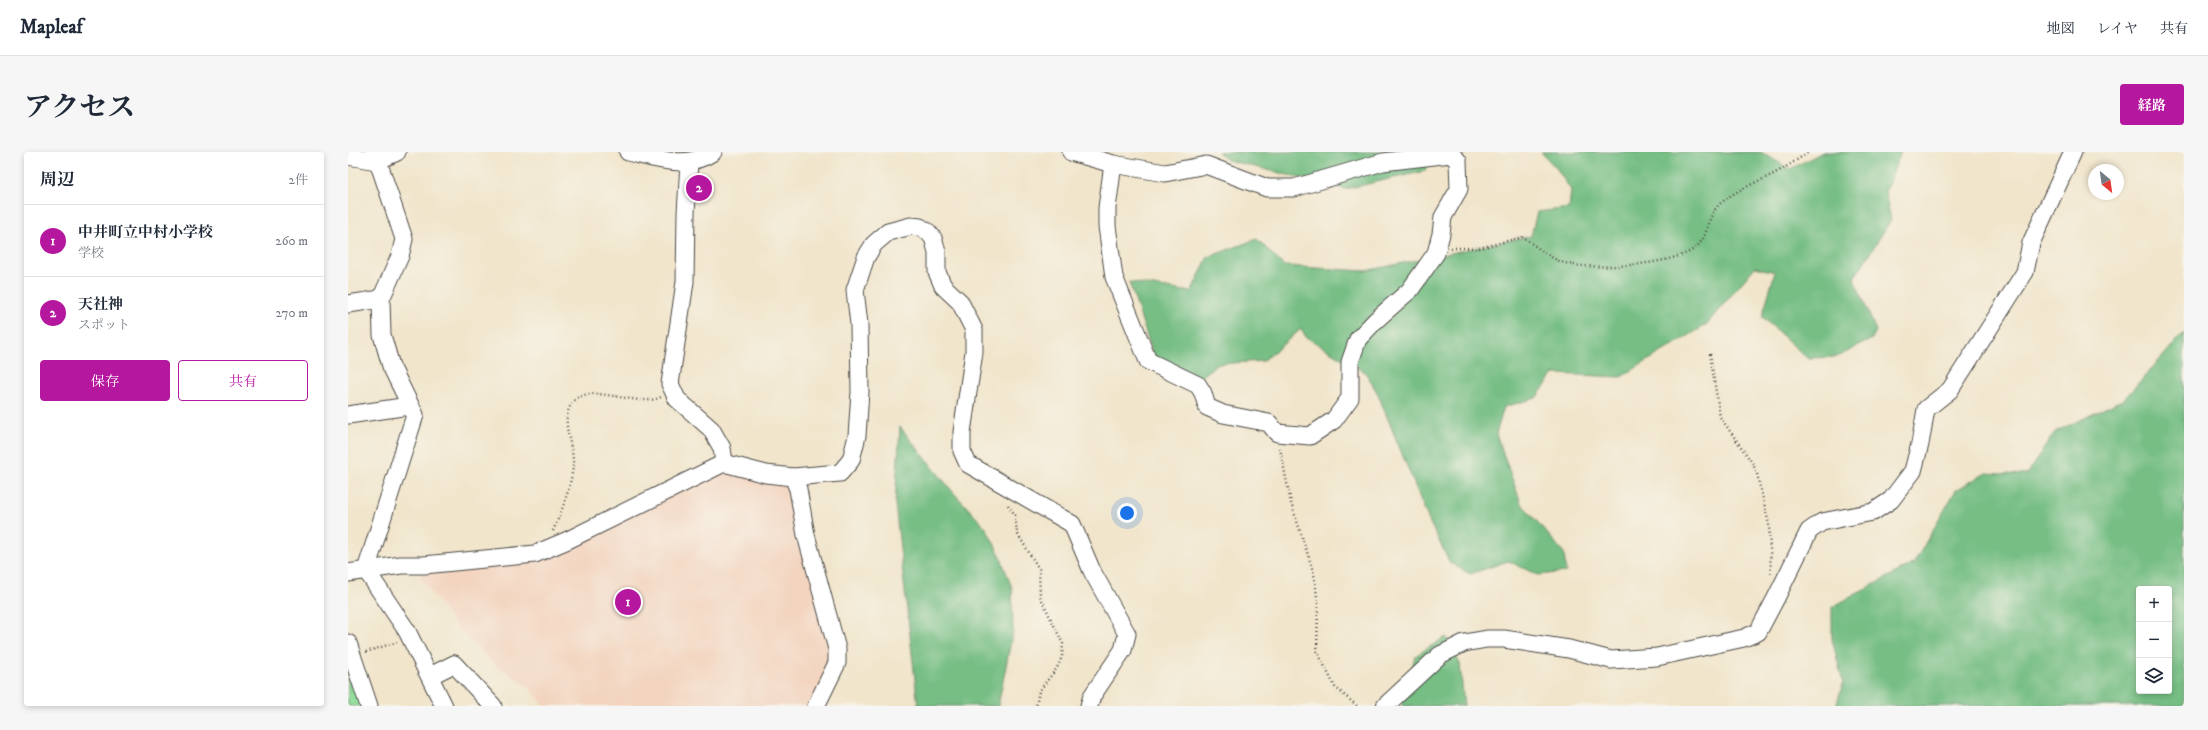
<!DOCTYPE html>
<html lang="ja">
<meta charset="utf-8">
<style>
:root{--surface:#fff;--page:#f6f6f7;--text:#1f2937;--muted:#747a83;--line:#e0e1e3;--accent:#b5179e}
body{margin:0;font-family:"IM FELL DW Pica","Noto Serif JP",serif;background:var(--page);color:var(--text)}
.controls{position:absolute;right:12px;bottom:12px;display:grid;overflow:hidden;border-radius:4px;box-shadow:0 2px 6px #0003}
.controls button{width:36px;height:36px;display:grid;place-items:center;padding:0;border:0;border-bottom:1px solid var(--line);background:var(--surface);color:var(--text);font:20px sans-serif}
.compass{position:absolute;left:1740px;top:12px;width:36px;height:36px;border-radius:50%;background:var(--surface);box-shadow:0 2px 6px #0003;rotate:151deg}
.you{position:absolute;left:779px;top:361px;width:14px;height:14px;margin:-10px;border:3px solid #fff;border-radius:50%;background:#1a73e8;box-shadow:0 0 0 6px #1a73e833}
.badge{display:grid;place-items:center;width:26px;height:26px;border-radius:50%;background:var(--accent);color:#fff;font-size:13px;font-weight:700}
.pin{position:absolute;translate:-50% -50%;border:2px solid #fff;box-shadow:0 1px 4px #0006}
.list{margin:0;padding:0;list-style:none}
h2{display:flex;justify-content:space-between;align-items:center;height:52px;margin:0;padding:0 16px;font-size:17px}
h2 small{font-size:13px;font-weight:400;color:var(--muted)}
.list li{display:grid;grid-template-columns:26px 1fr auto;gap:12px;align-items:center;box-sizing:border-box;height:72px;padding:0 16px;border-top:1px solid var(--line)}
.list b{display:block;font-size:15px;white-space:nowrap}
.list p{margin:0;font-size:13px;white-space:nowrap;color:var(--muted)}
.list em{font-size:13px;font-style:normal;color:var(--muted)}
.actions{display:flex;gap:8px;padding:12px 16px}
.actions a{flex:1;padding:9px 0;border:1px solid var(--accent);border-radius:4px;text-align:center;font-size:14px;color:var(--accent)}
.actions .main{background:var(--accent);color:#fff}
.icon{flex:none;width:22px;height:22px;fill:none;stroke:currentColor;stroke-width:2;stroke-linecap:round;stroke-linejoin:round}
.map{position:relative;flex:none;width:1836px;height:554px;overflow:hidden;border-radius:4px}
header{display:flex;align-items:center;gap:24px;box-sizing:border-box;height:56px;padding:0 20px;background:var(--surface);border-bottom:1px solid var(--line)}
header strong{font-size:19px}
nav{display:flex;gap:22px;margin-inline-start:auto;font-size:14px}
.intro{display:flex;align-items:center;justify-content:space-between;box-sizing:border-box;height:96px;padding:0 24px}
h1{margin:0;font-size:28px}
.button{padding:10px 18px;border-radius:4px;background:var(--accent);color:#fff;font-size:14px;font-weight:700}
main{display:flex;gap:24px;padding:0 24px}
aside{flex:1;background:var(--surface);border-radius:4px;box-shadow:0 2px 6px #0003}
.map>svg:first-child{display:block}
.built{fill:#f3d4bf}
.green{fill:#93e09d;stroke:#5f8664}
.forest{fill:#76be84;stroke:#507458;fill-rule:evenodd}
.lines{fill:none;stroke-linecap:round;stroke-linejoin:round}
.minor-casing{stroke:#494743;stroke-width:19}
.path{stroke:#494743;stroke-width:2.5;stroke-dasharray:1 3;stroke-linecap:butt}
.minor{stroke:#fff;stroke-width:17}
</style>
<header>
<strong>Mapleaf</strong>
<nav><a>地図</a><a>レイヤ</a><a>共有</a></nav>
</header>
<div class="intro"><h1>アクセス</h1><a class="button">経路</a></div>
<main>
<aside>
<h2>周辺<small>2件</small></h2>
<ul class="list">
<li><span class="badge">1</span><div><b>中井町立中村小学校</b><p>学校</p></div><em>260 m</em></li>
<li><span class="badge">2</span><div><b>天社神</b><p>スポット</p></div><em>270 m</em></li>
</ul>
<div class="actions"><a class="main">保存</a><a>共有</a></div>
</aside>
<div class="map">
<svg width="1836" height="554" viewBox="0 0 1836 554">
<rect width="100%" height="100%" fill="#f7f3e8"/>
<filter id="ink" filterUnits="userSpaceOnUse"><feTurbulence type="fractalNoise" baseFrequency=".025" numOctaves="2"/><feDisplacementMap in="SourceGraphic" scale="8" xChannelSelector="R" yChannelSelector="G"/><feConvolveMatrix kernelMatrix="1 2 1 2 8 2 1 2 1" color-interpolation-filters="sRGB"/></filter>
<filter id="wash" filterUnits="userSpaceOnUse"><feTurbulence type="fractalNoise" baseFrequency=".012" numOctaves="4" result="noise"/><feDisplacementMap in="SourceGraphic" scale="16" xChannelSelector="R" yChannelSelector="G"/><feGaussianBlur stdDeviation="0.9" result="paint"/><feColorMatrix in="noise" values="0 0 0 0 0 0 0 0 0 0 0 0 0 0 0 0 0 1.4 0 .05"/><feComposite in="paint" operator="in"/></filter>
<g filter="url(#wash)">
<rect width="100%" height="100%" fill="#f1e5cb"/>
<polygon class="built" points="374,319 439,329 444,337 484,507 462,554 197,554 179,534 147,512 109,476 71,423 106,416 189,404"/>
<polygon class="green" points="0,514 14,554 0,554"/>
<g class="forest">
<polygon points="870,0 1084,0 1077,19 997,37 879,8"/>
<polygon points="1193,0 1413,0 1442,17 1475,0 1553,0 1537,40 1543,68 1506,126 1528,179 1524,187 1489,205 1459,206 1414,165 1427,120 1407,115 1358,173 1273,225 1206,222 1188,246 1156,255 1148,282 1173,351 1216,401 1218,420 1190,423 1160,409 1122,422 1102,411 1082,371 1029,240 1017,220 958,185 953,177 915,209 868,212 854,225 806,205 781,130 843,140 860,105 909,87 936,114 1017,119 1183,84 1189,60 1221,56 1223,38 1209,17"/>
<path d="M1836 181V554H1488L1495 531 1484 487V455L1566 411 1608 338 1638 321 1678 323 1707 280 1776 247ZM1791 437H1821V539H1791Z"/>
<polygon points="552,275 605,340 638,376 651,401 664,436 665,479 650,554 570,554 547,352"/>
<polygon points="1098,485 1112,512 1116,554 1054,554 1067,504"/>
</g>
</g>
<g filter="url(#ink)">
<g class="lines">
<g class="minor-casing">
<g id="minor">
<path d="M280 0C310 7 338 18 365 0"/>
<polyline points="723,0 765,12 817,21 858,13 919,36 946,36 1035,10 1103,2 1110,9 1111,37 1095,65 1093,82 1088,101 1062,138 1028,168 1010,187 1002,210 1002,246 986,268 962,284 929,281 921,271 875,262 859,255 855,241 850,233 800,209 766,125 759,74 759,56 765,12"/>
<polyline points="0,4 29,9 49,0"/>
<polyline points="341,11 338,61 337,130 322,232 329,247 363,277 374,296 376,311"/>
<polyline points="0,152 33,147"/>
<polyline points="0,263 61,254"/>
<polyline points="445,325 450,337 458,383 489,497 489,511 468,554"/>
<polyline points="18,418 67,263 43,214 34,183 33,147 52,104 56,87 27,0"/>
<polyline points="18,418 59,479 96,554"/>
<polyline points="0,421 53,413 76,413 187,402 220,388 376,311 418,322 445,325 492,321 503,308 509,284 512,240 511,172 507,138 518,105 526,92 540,80 563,74 572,75 580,80 585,86 589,100 589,120 595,134 612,150 626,178 626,200 614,280 614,299 620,312 724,372 744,419 779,482 775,498 744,544 741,554"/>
<polyline points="0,491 21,554"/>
<polyline points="82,524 106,512 145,554"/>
<polyline points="1037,554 1092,503 1116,491 1139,487 1156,487 1221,497 1263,508 1309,505 1396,486 1410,480 1428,446 1461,379 1474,370 1525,360 1543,348 1565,319 1572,292 1578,257 1602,238 1677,120 1683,91 1725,0"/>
</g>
</g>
<g class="path">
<path d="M1103 96H1131L1175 85C1188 94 1202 107 1217 111 1242 119 1327 113 1347 96 1363 83 1356 65 1374 50 1390 37 1410 30 1427 21 1439 15 1450 7 1461 0"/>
<polyline points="1362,202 1372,265 1405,312 1409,322 1421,372 1423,422"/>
<polyline points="932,296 943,351 966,422 970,452 969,499 987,535 1009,554"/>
<polyline points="660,353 667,363 669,381 691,417 692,444 715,492 714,505 709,516 691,539 688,554"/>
<path d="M205 379C214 358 222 338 225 315 227 294 210 269 225 250 241 229 290 257 313 245"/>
<polyline points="18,500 49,490"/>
</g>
<use href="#minor" class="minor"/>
</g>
</g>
</svg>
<div class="controls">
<button>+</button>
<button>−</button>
<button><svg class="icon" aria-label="layers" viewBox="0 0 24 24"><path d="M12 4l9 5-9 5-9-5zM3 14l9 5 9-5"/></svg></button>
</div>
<svg class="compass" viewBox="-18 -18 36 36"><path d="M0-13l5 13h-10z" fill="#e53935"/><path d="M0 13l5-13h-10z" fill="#747a83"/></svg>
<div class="you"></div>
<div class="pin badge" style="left:280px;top:450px">1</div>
<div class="pin badge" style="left:351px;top:36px">2</div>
</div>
</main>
